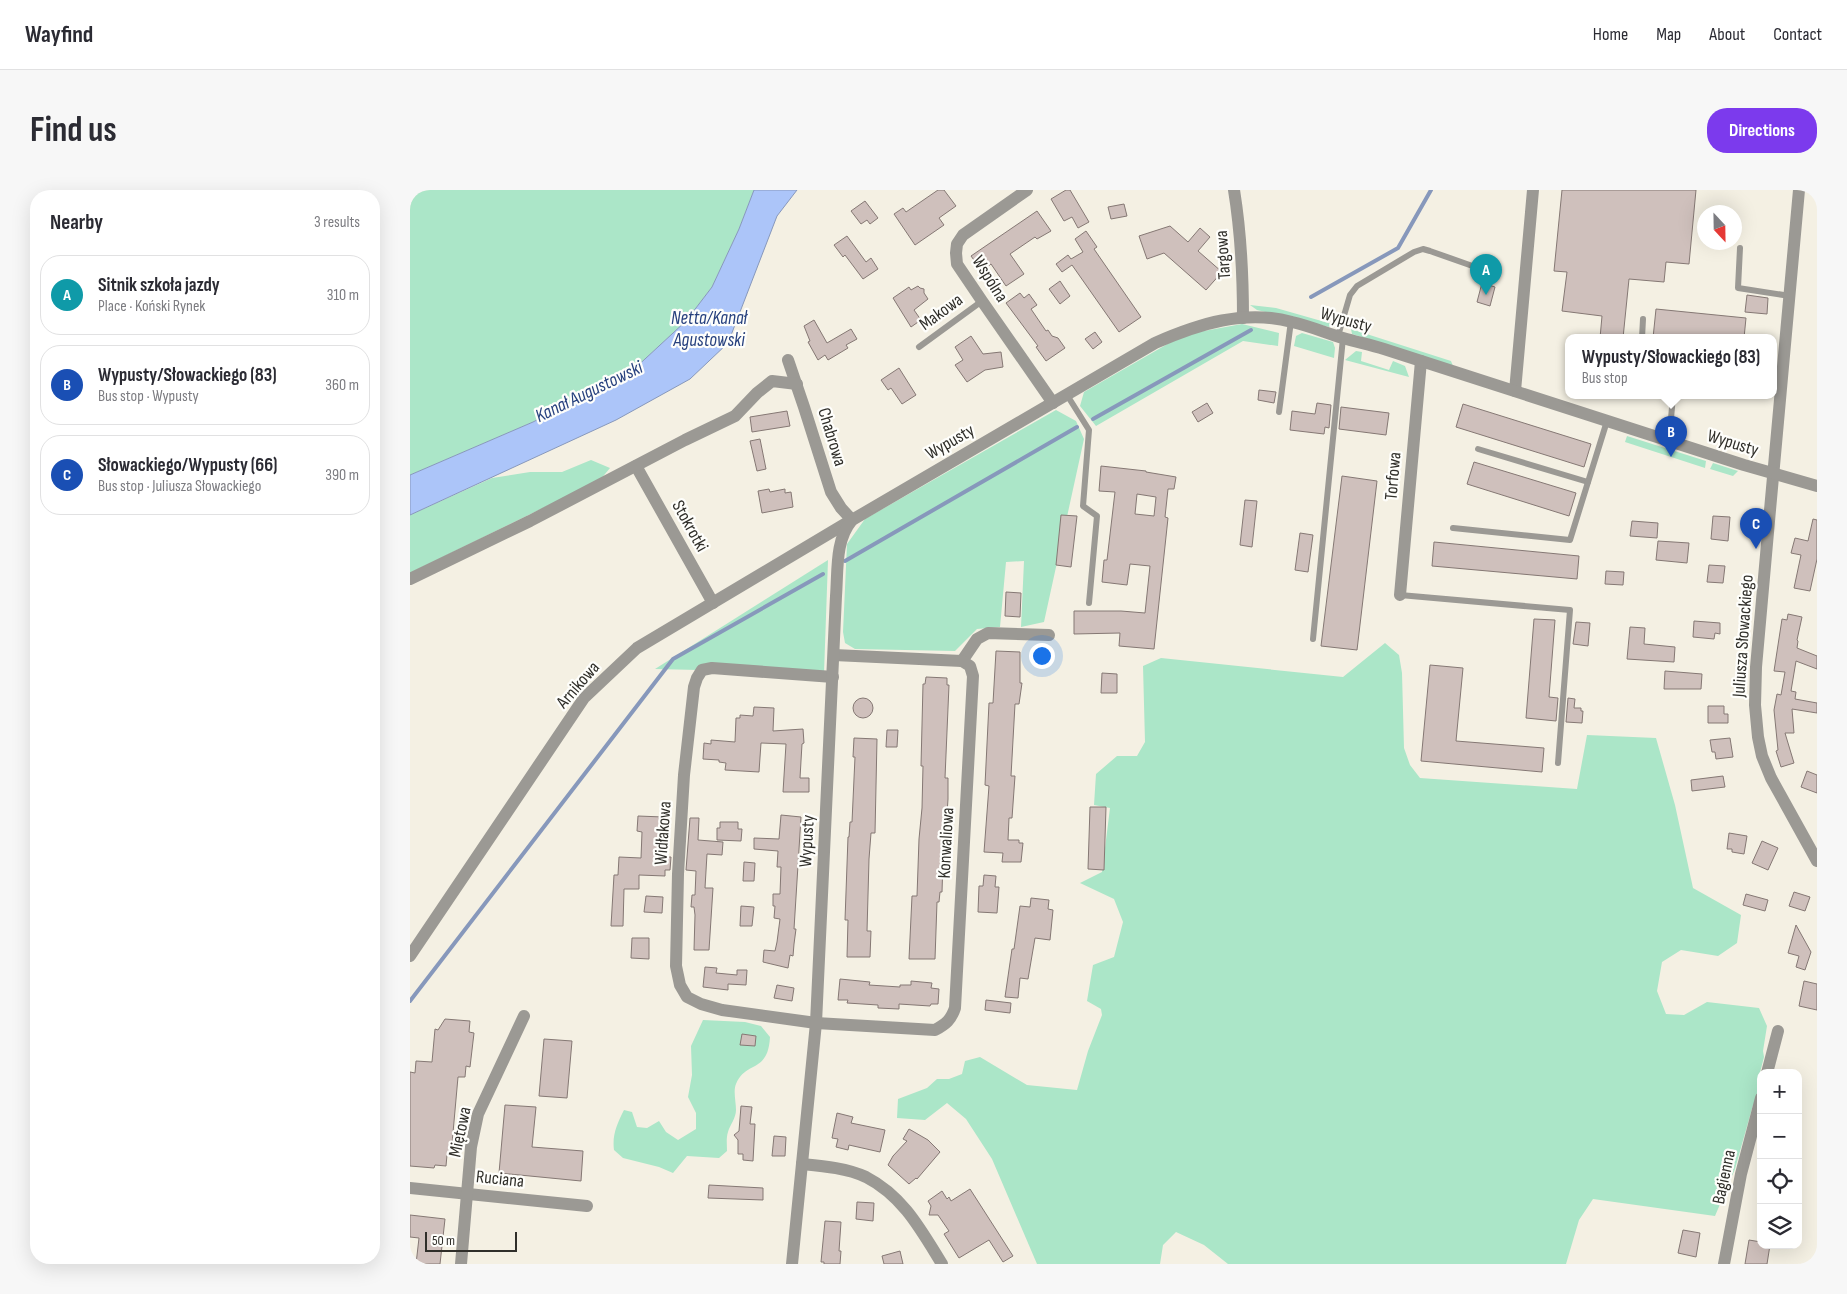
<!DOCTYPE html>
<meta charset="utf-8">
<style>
:root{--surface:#fff;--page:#f7f7f7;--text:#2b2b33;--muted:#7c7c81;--line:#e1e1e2;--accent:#7c3aed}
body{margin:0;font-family:"Sofia Sans Condensed",sans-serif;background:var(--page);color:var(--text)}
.controls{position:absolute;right:15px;bottom:15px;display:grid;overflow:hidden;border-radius:10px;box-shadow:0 5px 20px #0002}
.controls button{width:45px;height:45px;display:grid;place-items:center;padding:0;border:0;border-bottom:1px solid var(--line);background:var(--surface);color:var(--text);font:25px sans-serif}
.compass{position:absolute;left:1287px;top:15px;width:45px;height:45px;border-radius:50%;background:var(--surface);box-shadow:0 5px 20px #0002;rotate:158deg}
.scale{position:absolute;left:15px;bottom:12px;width:92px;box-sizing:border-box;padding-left:5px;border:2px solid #302f2a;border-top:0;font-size:14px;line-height:18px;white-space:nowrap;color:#302f2a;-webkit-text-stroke:4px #fefefb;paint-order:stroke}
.you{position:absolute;left:631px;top:465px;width:18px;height:18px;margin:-12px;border:4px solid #fff;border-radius:50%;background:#1a73e8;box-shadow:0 0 0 8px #1a73e833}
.badge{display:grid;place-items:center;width:32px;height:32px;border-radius:50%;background:var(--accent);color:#fff;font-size:16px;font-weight:700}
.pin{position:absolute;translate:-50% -41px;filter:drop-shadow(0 1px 2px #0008)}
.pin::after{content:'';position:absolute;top:26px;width:18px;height:15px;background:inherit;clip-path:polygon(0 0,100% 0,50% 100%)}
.popup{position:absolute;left:1155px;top:144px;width:212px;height:65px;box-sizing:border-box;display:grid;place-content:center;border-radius:10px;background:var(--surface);filter:drop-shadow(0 1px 4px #0005);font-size:16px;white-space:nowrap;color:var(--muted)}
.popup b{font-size:19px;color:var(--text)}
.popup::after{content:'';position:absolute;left:50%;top:100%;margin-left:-10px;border:10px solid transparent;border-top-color:var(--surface)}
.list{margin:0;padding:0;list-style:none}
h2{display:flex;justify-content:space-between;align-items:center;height:65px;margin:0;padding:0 20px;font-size:21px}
h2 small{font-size:16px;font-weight:400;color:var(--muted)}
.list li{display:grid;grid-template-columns:32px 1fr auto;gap:15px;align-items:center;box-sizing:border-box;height:80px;margin:0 10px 10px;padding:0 10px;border:1px solid var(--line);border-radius:20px}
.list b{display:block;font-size:19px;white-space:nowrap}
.list p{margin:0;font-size:16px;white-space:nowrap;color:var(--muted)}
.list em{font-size:16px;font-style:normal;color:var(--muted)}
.icon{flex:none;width:28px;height:28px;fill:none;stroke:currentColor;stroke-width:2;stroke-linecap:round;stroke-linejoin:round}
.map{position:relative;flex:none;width:1407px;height:1074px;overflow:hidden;border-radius:20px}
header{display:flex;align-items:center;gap:30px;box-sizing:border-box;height:70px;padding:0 25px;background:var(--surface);border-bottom:1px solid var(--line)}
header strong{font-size:24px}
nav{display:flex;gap:28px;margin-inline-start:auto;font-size:18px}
.intro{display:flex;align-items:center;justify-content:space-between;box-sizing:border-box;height:120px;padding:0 30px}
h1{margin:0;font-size:35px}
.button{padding:12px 22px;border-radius:20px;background:var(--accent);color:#fff;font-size:18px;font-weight:700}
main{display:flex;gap:30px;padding:0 30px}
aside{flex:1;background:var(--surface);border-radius:20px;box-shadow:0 5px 20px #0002}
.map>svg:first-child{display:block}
.green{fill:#abe6c8}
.water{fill:#acc5f9;stroke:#8798bb}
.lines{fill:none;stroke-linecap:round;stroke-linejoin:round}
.stream{stroke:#8798bb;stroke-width:4}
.building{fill:#cfc0bc;stroke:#857874;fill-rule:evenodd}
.lane{stroke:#9b9994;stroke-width:6}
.street{stroke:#9b9994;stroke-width:12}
.labels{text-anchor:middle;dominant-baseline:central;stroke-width:4.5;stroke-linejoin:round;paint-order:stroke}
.street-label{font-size:18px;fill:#302f2a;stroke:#fefefb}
.water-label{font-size:19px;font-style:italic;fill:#27417e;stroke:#fefefb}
</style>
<header>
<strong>Wayfind</strong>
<nav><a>Home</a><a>Map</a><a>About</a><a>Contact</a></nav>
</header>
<div class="intro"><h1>Find us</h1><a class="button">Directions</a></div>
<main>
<aside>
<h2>Nearby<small>3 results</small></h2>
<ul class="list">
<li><span class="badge" style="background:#0f9aa8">A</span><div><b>Sitnik szkoła jazdy</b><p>Place · Koński Rynek</p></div><em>310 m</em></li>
<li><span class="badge" style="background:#1a4fb4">B</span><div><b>Wypusty/Słowackiego (83)</b><p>Bus stop · Wypusty</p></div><em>360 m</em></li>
<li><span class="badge" style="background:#1a4fb4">C</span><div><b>Słowackiego/Wypusty (66)</b><p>Bus stop · Juliusza Słowackiego</p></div><em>390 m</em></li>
</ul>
</aside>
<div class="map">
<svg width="1407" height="1074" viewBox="0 0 1407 1074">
<rect width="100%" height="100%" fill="#f4f0e3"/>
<g class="green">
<polygon points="0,0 344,0 329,39 302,97 276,131 222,181 123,232 0,285"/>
<polygon points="840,115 866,118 922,134 919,137 847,120"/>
<polygon points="832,134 869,143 868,156 833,151 686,236 670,216 674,202 761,152 783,143"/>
<polygon points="941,139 1041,171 1043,176 942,144"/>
<polygon points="892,143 923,152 925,158 924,168 884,156 886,146"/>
<polygon points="946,161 952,162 951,171 979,180 983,171 995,176 999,187 935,170"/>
<polygon points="646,220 666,231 674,249 634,432 611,437 614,371 596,372 590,437 567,439 545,461 445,459 435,453 433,442 437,354 455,329"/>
<polygon points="1217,246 1296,271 1295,278 1215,252"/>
<polygon points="181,270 200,278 190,290 0,383 0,325 82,288 120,282 152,282"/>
<polygon points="1303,273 1328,281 1323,286 1300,279"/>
<polygon points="418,370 414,483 245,479"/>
<polygon points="975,453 989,465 992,483 994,558 1000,575 1010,588 1167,599 1177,545 1246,548 1265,615 1283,698 1331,725 1327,753 1308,766 1271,760 1252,772 1247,801 1256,824 1274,825 1297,812 1349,818 1357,836 1353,861 1354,867 1347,894 1347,909 1343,915 1325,979 1305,1026 1183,1009 1169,1030 1156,1074 818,1074 794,1055 766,1042 753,1055 750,1074 627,1074 582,969 556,929 537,913 515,930 487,928 488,909 517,898 527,889 539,889 552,884 555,871 570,867 617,895 667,900 678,861 692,825 691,819 677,811 683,775 704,767 713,732 704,709 670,693 692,682 700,618 684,615 686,584 707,566 727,566 735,552 733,476 751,468 933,487"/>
<path d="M293 830 335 832 351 836 360 847C358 884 336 870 326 894 323 901 326 912 326 920 326 928 320 935 318 942 316 948 317 955 317 961L309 968 277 966 263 983 249 977 213 968 204 960C202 945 207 934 214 920L222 922 227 937 237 938 249 931 256 942 268 950 286 939V923L278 907 282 885 281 856Z"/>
</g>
<polygon class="water" points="344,0 387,0 367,26 318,153 280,189 206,230 0,325 0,285 123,232 222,181 276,131 302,97 329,39"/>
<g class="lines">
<g class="stream">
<polyline points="901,107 988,58 1021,0"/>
<polyline points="683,229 841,140"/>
<polyline points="435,371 667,237"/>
<polyline points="0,811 263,469 413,384"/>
</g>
</g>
<g class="building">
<polygon points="528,0 534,0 546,16 529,28 534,35 505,55 484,24 493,18 496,22"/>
<polygon points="656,0 660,0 679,32 668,38 662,27 654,31 641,9"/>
<polygon points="1152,0 1286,0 1279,74 1256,72 1254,92 1219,89 1213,148 1190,148 1192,126 1152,121 1157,82 1144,81"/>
<polygon points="455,11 468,28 460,34 457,30 451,34 441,21"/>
<polygon points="714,14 717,26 701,29 698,17"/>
<polygon points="627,21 641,41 627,49 625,47 600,64 614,84 596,96 581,74 572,81 561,66"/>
<polygon points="760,36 778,52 790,38 800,47 788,61 812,82 796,100 754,63 737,69 729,46"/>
<polygon points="676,41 687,57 684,59 731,127 709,142 662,75 652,82 646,74 658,65 661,69 673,62 665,49"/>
<polygon points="437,46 456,72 461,68 468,79 453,89 435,65 433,67 424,55"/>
<polygon points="650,91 660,106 650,114 639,99"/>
<polygon points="1072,93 1085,97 1080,116 1067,112"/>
<polygon points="508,96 510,98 514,99 514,103 518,109 504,120 511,130 501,137 483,108 499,97 501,100"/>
<polygon points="610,103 614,108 619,104 627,115 621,119 636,141 638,140 642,146 648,148 655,158 636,171 626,157 628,156 596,113"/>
<polygon points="1337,105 1358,108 1357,124 1335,122"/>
<polygon points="1246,119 1336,128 1334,148 1243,148"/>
<polygon points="404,130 417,153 441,139 447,149 436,155 438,158 418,170 415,165 408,170 398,152 400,151 394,136"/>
<polygon points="685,142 692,152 683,159 675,149"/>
<polygon points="561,146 573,164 591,162 593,177 575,180 557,192 545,175 553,170 545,157"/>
<polygon points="489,178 506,205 492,214 481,198 478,200 471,190"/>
<polygon points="849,200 866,202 864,213 848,210"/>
<polygon points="797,213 803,223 788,232 782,222"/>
<polygon points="907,213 921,215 919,238 915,237 914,244 880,240 882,221 905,224"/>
<polygon points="1053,214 1181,254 1174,277 1046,237"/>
<polygon points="931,217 979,223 976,245 929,239"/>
<polygon points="377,221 380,236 342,242 340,227"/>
<polygon points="350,249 356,279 347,281 340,251"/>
<polygon points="1064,272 1166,303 1159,326 1057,294"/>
<path d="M691 276 736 281V282L766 287 764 299H758L755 327 758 328 744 459 709 456 710 443 664 444V421H711L735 423 740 376 720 374 717 395 692 392 694 370H697L705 302 689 301ZM727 304 746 307 744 326 725 324Z"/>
<polygon points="932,286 967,291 947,460 911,456"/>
<polygon points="359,299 360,302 375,299 375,303 381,302 383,317 352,323 348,301"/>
<polygon points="835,310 847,311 842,357 830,355"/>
<polygon points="651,325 667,326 661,377 646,375"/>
<polygon points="1303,326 1320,327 1318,351 1301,349"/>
<polygon points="1403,329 1407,330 1407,369 1400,401 1384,398 1391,365 1381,363 1385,348 1398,351"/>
<polygon points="1222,331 1248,333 1247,348 1220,346"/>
<polygon points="890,343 903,345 898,382 885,380"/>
<polygon points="1248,351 1279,353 1277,373 1246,370"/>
<polygon points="1024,352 1169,366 1167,389 1022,376"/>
<polygon points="1299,375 1315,376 1313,393 1297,392"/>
<polygon points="1196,381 1214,382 1213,395 1195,394"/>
<polygon points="596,402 611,403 610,427 595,426"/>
<polygon points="1378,424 1392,427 1387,450 1388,451 1387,458 1407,466 1407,479 1386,471 1381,501 1386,502 1385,509 1407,513 1407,523 1382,519 1384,543 1375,543 1384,573 1371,577 1366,561 1368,560 1364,520 1367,504 1371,505 1375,482 1364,481 1372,429 1377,430"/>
<polygon points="1124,429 1145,430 1139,507 1148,508 1146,531 1116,528"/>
<polygon points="1284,431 1310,433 1310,444 1305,443 1304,449 1283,447"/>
<polygon points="1166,432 1180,433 1178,456 1163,454"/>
<polygon points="1220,437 1235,438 1234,454 1265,457 1264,472 1217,469"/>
<polygon points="586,461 610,462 610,493 612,493 609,514 605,514 601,586 605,586 602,628 599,628 598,650 609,650 609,653 613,653 611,672 592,672 593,663 574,662 579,596 575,595 579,513 583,513"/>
<polygon points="1020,475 1053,478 1046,551 1134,558 1132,582 1011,571"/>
<polygon points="1255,481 1292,484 1291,499 1254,499"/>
<polygon points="692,483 707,484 707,503 691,503"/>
<polygon points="516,487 537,488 537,495 539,495 535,588 538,588 538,609 536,639 534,639 532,702 530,702 529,712 527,712 525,769 499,769 502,706 507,706 509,649 512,618 513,576 511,576 513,494 515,494"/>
<polygon points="1158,508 1165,509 1164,518 1171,518 1171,521 1173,521 1172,533 1156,532"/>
<circle cx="453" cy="518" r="10"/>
<polygon points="1298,516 1314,516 1314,524 1318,524 1318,533 1298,533"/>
<polygon points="344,517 364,518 363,541 393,539 394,553 392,554 390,588 399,588 399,602 373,602 376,554 351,553 349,582 315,580 316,573 309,572 309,570 293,569 294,553 301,554 301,550 325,552 326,528 330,528 330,525 343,526"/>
<polygon points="477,540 488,540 487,557 476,557"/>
<polygon points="444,548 467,549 465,643 461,643 459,669 457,741 461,741 460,767 437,767 438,730 435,730 438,647 439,647 440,632 442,632 445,567 443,567"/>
<polygon points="1320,548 1323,567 1306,569 1305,562 1302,562 1300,550"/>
<polygon points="1397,581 1407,585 1407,603 1391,597"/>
<polygon points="1313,586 1315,597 1282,601 1281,590"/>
<polygon points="680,617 696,617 694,680 678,679"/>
<polygon points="371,625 391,627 384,739 386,739 384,754 383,766 380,765 378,778 353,772 354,760 365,761 367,752 370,729 364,728 365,716 363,716 363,704 370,704 371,677 367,677 368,661 344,659 344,648 369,649"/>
<polygon points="228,626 253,627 251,649 257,649 256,667 261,667 260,680 255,680 255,686 229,685 229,699 214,699 213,736 201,736 204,685 208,685 209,667 231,668 232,642 227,641"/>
<polygon points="280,628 289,628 288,650 313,652 312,665 297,664 295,698 303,698 299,760 284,760 285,725 284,717 281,717 282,705 285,705 286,681 276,680"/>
<polygon points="310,632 328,632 328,639 332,639 331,651 307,650 307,638 310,638"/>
<polygon points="1319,643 1337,646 1334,664 1322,662 1322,659 1317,659"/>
<polygon points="1352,651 1368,658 1358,680 1342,673"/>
<polygon points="334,672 345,673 344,691 333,691"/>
<polygon points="574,685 586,686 585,697 589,697 587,723 568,722 569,696 573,696"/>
<polygon points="1384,702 1400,707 1395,721 1379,716"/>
<polygon points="1336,704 1358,710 1355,721 1333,715"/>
<polygon points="236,706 253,707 252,723 234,722"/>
<polygon points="621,708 639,710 638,719 643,720 640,750 625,748 618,789 610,788 608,808 595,807 602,759 604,759 610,716 620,717"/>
<polygon points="331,716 344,717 342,736 330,736"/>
<polygon points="1386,735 1401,762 1395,780 1386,777 1389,766 1378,763"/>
<polygon points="222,748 239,748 239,769 221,768"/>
<polygon points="295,777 307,778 306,783 327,785 327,780 337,780 336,795 318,794 318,800 293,797"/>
<polygon points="430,789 460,792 459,795 490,797 490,795 501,795 501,791 522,793 521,798 529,799 528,814 521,814 520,816 489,814 489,819 468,818 468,815 437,813 438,810 428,810"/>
<polygon points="1394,791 1407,794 1407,820 1389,816"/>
<polygon points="367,795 384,798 382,811 364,808"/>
<polygon points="576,810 601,813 600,823 575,820"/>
<polygon points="35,829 60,831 59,842 64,843 60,877 56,876 55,887 48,887 41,965 37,965 36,976 25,975 24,978 0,976 0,882 5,883 6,871 22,872 25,839 28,840"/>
<polygon points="332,844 346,846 345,856 330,855"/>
<polygon points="134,849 162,851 157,908 129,906"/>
<polygon points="95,915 126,917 122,957 173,961 171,991 89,983"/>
<polygon points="331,916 342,917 340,934 345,934 343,971 333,970 333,964 328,964 328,950 324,945 329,941"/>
<polygon points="427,923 443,927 441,933 475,940 470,962 439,955 438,960 426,957 428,949 422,948"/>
<polygon points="499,939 518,950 530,962 507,989 506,988 499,994 478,975 483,966 497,951 493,949"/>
<polygon points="364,946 376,947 375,966 362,966"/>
<polygon points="299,995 353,998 353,1010 298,1008"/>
<polygon points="560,999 603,1066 593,1072 579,1050 549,1068 534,1044 539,1041 528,1025 519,1025 521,1016 518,1011 532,1001 537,1009 539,1007 541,1011"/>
<polygon points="447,1012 464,1013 463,1031 446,1029"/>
<polygon points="0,1025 35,1029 30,1074 6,1074 9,1048 0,1047"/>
<polygon points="415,1031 431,1032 429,1061 431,1061 430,1074 414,1074 414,1072 411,1072"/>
<polygon points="1273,1040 1290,1043 1286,1067 1268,1063"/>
<polygon points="1339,1050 1351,1052 1351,1055 1360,1055 1357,1074 1335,1074"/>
<polygon points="490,1061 493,1074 474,1074 472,1066"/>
</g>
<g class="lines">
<g class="lane">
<polyline points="1330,58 1328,98 1380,106"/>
<polyline points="928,146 940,105 947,96 1004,62 1013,59 1020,61 1071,79"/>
<polyline points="1232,148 1233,129"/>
<polyline points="509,157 572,111"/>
<polyline points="657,205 679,240 673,316 687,326 679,413"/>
<polyline points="869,222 881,131"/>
<polyline points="1259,251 1263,206"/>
<polyline points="1068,259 1178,292"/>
<polyline points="1043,338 1160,350 1197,231"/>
<polyline points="990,405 1160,420 1148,573"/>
<polyline points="903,449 933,148"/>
</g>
<g class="street">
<polyline points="617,0 553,45 547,54 546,63 547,74 572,111 643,213"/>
<path d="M824 0C831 43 833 85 833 128"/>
<polyline points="1389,0 1360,320 1346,477 1345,515 1348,547 1352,566 1361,588 1407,671"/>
<polyline points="378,170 394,217 421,302 431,318 442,330"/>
<polyline points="1105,201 1123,0"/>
<polyline points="226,276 303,413"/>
<polyline points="0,389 120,331 275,250 325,226 347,203 362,191 387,194"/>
<polyline points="990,405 1011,171"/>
<polyline points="552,471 567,449 578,443 639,445"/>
<path d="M423 487 302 478 292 480 287 488 284 497 274 585 268 684 266 776 270 795 277 807 291 814 312 820 406 833 525 840C536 834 541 830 545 818L563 486 560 476 552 471 424 465"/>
<polyline points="0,766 174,508 227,458 440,331"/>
<polyline points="1357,883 1368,841"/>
<path d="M392 974C413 976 437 978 456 987 493 1006 511 1040 532 1074"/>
<polyline points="0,998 177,1016"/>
<polyline points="51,1074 61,957 68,924 114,826"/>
<path d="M382 1074 406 833 426 406C428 380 425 350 442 330L745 153C788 134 835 119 882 132 900 136 916 143 933 148 947 152 961 155 974 159L1334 275 1407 296"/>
<polyline points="1314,1074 1331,984 1351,908"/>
</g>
</g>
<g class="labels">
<g class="street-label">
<text transform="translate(813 65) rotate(-94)">Targowa</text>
<text transform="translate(580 89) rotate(58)">Wspólna</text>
<text transform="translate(531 122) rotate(-36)">Makowa</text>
<text transform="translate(936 130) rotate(16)">Wypusty</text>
<text transform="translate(422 247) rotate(73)">Chabrowa</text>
<text transform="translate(540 252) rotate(-30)">Wypusty</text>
<text transform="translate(1323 253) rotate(17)">Wypusty</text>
<text transform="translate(983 286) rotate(-85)">Torfowa</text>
<text transform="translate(280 336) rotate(61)">Stokrotki</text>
<text transform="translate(1333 446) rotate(-86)">Juliusza Słowackiego</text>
<text transform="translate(168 495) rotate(-49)">Arnikowa</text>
<text transform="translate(253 643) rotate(-86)">Widłakowa</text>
<text transform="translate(397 651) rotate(-87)">Wypusty</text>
<text transform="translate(536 653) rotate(-87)">Konwaliowa</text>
<text transform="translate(50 942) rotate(-78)">Miętowa</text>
<text transform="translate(1314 987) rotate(-78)">Bagienna</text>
<text transform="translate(90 989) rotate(6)">Ruciana</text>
</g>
<g class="water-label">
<text x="299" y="128">Netta/Kanał<tspan x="299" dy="22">Agustowski</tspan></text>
<text transform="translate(179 202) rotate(-26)">Kanał Augustowski</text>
</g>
</g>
</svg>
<div class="controls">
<button>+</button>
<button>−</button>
<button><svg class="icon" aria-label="locate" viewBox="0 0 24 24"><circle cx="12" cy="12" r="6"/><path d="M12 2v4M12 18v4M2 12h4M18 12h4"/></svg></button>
<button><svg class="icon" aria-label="layers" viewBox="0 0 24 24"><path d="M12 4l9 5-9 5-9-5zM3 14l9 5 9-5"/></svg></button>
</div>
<svg class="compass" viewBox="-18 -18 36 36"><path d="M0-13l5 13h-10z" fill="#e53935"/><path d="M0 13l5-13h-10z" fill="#7c7c81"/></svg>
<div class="scale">50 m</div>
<div class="you"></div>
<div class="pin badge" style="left:1076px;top:105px;background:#0f9aa8">A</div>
<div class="pin badge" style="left:1261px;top:267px;background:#1a4fb4">B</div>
<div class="popup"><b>Wypusty/Słowackiego (83)</b>Bus stop</div>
<div class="pin badge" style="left:1346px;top:359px;background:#1a4fb4">C</div>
</div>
</main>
